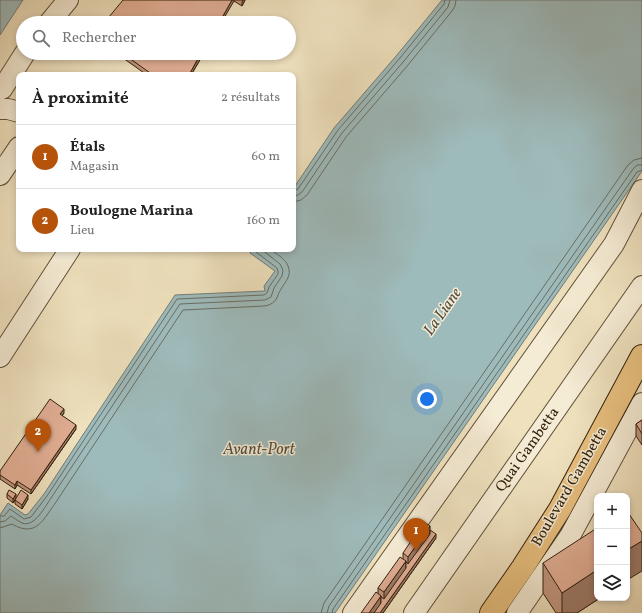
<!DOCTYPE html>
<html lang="fr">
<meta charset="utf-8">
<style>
:root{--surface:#fff;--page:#f2f2f2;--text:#222;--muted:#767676;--line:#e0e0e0;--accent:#b45309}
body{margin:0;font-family:Vollkorn,serif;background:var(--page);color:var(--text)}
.controls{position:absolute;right:12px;bottom:12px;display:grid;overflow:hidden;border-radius:8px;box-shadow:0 2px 6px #0003}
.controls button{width:36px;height:36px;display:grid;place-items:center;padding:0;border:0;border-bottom:1px solid var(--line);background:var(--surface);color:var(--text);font:20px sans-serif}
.you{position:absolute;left:427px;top:399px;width:14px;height:14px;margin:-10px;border:3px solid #fff;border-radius:50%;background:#1a73e8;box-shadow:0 0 0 6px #1a73e833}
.badge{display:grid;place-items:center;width:26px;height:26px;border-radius:50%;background:var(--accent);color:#fff;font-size:13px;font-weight:700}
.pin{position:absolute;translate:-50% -33px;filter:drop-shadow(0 1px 2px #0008)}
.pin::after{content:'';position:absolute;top:21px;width:14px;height:12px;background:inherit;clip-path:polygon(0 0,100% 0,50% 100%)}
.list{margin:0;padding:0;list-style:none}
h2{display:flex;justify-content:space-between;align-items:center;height:52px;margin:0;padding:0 16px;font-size:17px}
h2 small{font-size:13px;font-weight:400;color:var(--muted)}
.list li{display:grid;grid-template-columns:26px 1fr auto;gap:12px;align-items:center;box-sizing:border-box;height:64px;padding:0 16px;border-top:1px solid var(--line)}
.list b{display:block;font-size:15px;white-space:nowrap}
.list p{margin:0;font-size:13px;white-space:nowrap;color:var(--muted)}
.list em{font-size:13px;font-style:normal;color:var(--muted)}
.icon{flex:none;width:22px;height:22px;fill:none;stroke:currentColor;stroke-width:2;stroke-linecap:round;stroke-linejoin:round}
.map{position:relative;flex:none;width:642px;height:613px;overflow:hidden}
.search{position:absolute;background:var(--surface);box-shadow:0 2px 6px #0003;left:16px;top:16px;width:280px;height:44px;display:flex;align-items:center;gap:10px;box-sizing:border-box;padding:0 14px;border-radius:22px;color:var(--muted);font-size:15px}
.panel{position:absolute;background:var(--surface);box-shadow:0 2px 6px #0003;left:16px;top:72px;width:280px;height:180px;border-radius:8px}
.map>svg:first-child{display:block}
.water{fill:#9ebbbc;stroke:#737d76}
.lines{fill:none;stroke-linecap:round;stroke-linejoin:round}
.shore{stroke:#686e64;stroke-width:1}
.minor-casing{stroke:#615139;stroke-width:22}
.major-casing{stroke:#32210d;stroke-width:24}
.minor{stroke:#f5ecd5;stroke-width:20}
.major{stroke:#e8c07f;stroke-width:22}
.wall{fill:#c1957e;stroke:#32210d}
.shaded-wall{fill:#9d7967;stroke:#32210d}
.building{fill:#e0ad93;stroke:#32210d}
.labels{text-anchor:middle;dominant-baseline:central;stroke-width:3;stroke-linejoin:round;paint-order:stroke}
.street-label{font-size:15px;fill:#32210d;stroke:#f5ecd5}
.water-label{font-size:16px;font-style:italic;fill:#524f42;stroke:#f5ecd5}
</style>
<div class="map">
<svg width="642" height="613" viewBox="0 0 642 613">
<rect width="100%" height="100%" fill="#efe1be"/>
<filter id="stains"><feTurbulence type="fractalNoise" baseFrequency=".005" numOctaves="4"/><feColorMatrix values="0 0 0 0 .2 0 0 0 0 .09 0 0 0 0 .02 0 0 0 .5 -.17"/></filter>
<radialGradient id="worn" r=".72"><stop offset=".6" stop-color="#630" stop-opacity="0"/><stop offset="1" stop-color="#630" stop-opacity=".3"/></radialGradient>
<g class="water">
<polygon points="0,0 23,0 0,35"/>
<polygon points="442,0 642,0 642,171 335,613 0,613 0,515 8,503 25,515 28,514 44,494 175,295 265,291 264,286 275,271 250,253 252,249 293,249 293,189 334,128 397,55"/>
</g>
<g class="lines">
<g class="shore">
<polyline points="293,191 298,189 338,130 400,58 444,4 445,0"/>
<polyline points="293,196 298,195 302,192 342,133 404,61 448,7 450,0"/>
<polyline points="293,202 301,200 307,195 346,137 408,65 452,11 455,6 456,0"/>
<polyline points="0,516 4,516 10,509 24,519 31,517 47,496 177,299 264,295 267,293 269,287 278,274 278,271 277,268 256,252 255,249"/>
<path d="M0 522 5 521 11 516C14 518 18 521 22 523 34 528 45 507 51 498L180 304 265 300 271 297 274 288 282 276 283 270 280 264 261 249"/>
<path d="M0 528 12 524C36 538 43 520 56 502L183 310 265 306C278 303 276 297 281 289 286 281 292 275 288 266 285 258 276 254 270 249"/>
<polyline points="321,613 324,603 628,165 634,160 642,158"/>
<polyline points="327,613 329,606 633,169 637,165 642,165"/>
<polyline points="332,613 333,609 637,172 642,170"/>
</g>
<g class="minor-casing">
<g id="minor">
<polyline points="49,23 68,0"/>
<polyline points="2,89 25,53"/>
<polyline points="0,109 8,109 19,112"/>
<polyline points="0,175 19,147"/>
<polyline points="0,357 70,249"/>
<polyline points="353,613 614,244 642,190"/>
<polyline points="414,613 642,286"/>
<polyline points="517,613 570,536 642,403"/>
</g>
</g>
<g class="major-casing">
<polyline id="major" points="491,613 523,567 560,509 642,356"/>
</g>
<use href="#minor" class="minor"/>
<use href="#major" class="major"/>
</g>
<g class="wall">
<polygon points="123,0 245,0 242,6 234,1"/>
<polygon points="116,53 204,53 191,75 147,75"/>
<polygon points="64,413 62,416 76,429 31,494 17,485 15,489 0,479 0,471"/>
<polygon points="642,420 642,445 636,436 636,424"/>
<polygon points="7,494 16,498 28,499 22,509 15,504 15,500 13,503 7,498"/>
<polygon points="430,530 436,538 383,613 378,594 378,588 403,559 403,553"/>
<polygon points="543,563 597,598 600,598 577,613 556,613 543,593"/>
</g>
<g class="shaded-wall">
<polygon points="232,0 234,0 234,1 221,23 219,23"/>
<polygon points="243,0 245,0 242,6 242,2"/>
<polygon points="201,53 204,53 191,75 189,75"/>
<polygon points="64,409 64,413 60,418 60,414"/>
<polygon points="76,425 76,429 31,494 31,490"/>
<polygon points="17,481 17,485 15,489 15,485"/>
<polygon points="16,494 16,498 13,503 13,499"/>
<polygon points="28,495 28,499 22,509 22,505"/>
<polygon points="430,526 430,538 408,568 408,557"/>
<polygon points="436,534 436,538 383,613 380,613"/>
<polygon points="642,541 642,571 627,580 627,550"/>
<polygon points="406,561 406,573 384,603 384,592"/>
<polygon points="597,570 597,598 600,598 577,613 562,613 562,593"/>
<polygon points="381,596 381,607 377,613 369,613"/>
</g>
<g class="building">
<polygon points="123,0 232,0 219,23 104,23"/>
<polygon points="122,53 201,53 189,75 153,75"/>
<polygon points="50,399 64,409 60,414 76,425 31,490 17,481 15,485 0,475 0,471"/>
<polygon points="642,420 642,434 636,424"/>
<polygon points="9,490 16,494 13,499 7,494"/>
<polygon points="21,490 28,495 22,505 15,500"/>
<polygon points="627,511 642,533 642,541 627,550"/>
<polygon points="424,522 430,526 408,557 403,553"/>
<polygon points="597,528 597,570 562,593 543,563"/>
<polygon points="430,530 436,534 380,613 374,613 381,603 381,597 384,599 406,568 406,562 408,564 430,534"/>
<polygon points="400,557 406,561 384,592 378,588"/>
<polygon points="376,592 381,596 369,613 361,613"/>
</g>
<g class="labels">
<g class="street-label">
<text transform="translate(528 450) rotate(-55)">Quai Gambetta</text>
<text transform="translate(570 487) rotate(-60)">Boulevard Gambetta</text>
</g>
<g class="water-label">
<text transform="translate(443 312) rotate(-55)">La Liane</text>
<text x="259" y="450">Avant-Port</text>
</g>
</g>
<rect width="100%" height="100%" filter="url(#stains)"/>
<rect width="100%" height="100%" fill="url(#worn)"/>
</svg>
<div class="controls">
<button>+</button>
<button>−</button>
<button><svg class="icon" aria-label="layers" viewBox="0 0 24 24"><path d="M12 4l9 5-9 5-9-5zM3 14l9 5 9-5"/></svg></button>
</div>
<div class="you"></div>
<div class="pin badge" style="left:416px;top:551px">1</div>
<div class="pin badge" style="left:38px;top:452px">2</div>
<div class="search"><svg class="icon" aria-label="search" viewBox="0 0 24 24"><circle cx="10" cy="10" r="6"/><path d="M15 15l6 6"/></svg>Rechercher</div>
<section class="panel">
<h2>À proximité<small>2 résultats</small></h2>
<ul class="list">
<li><span class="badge">1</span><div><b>Étals</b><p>Magasin</p></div><em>60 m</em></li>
<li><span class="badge">2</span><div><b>Boulogne Marina</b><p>Lieu</p></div><em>160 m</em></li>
</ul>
</section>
</div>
